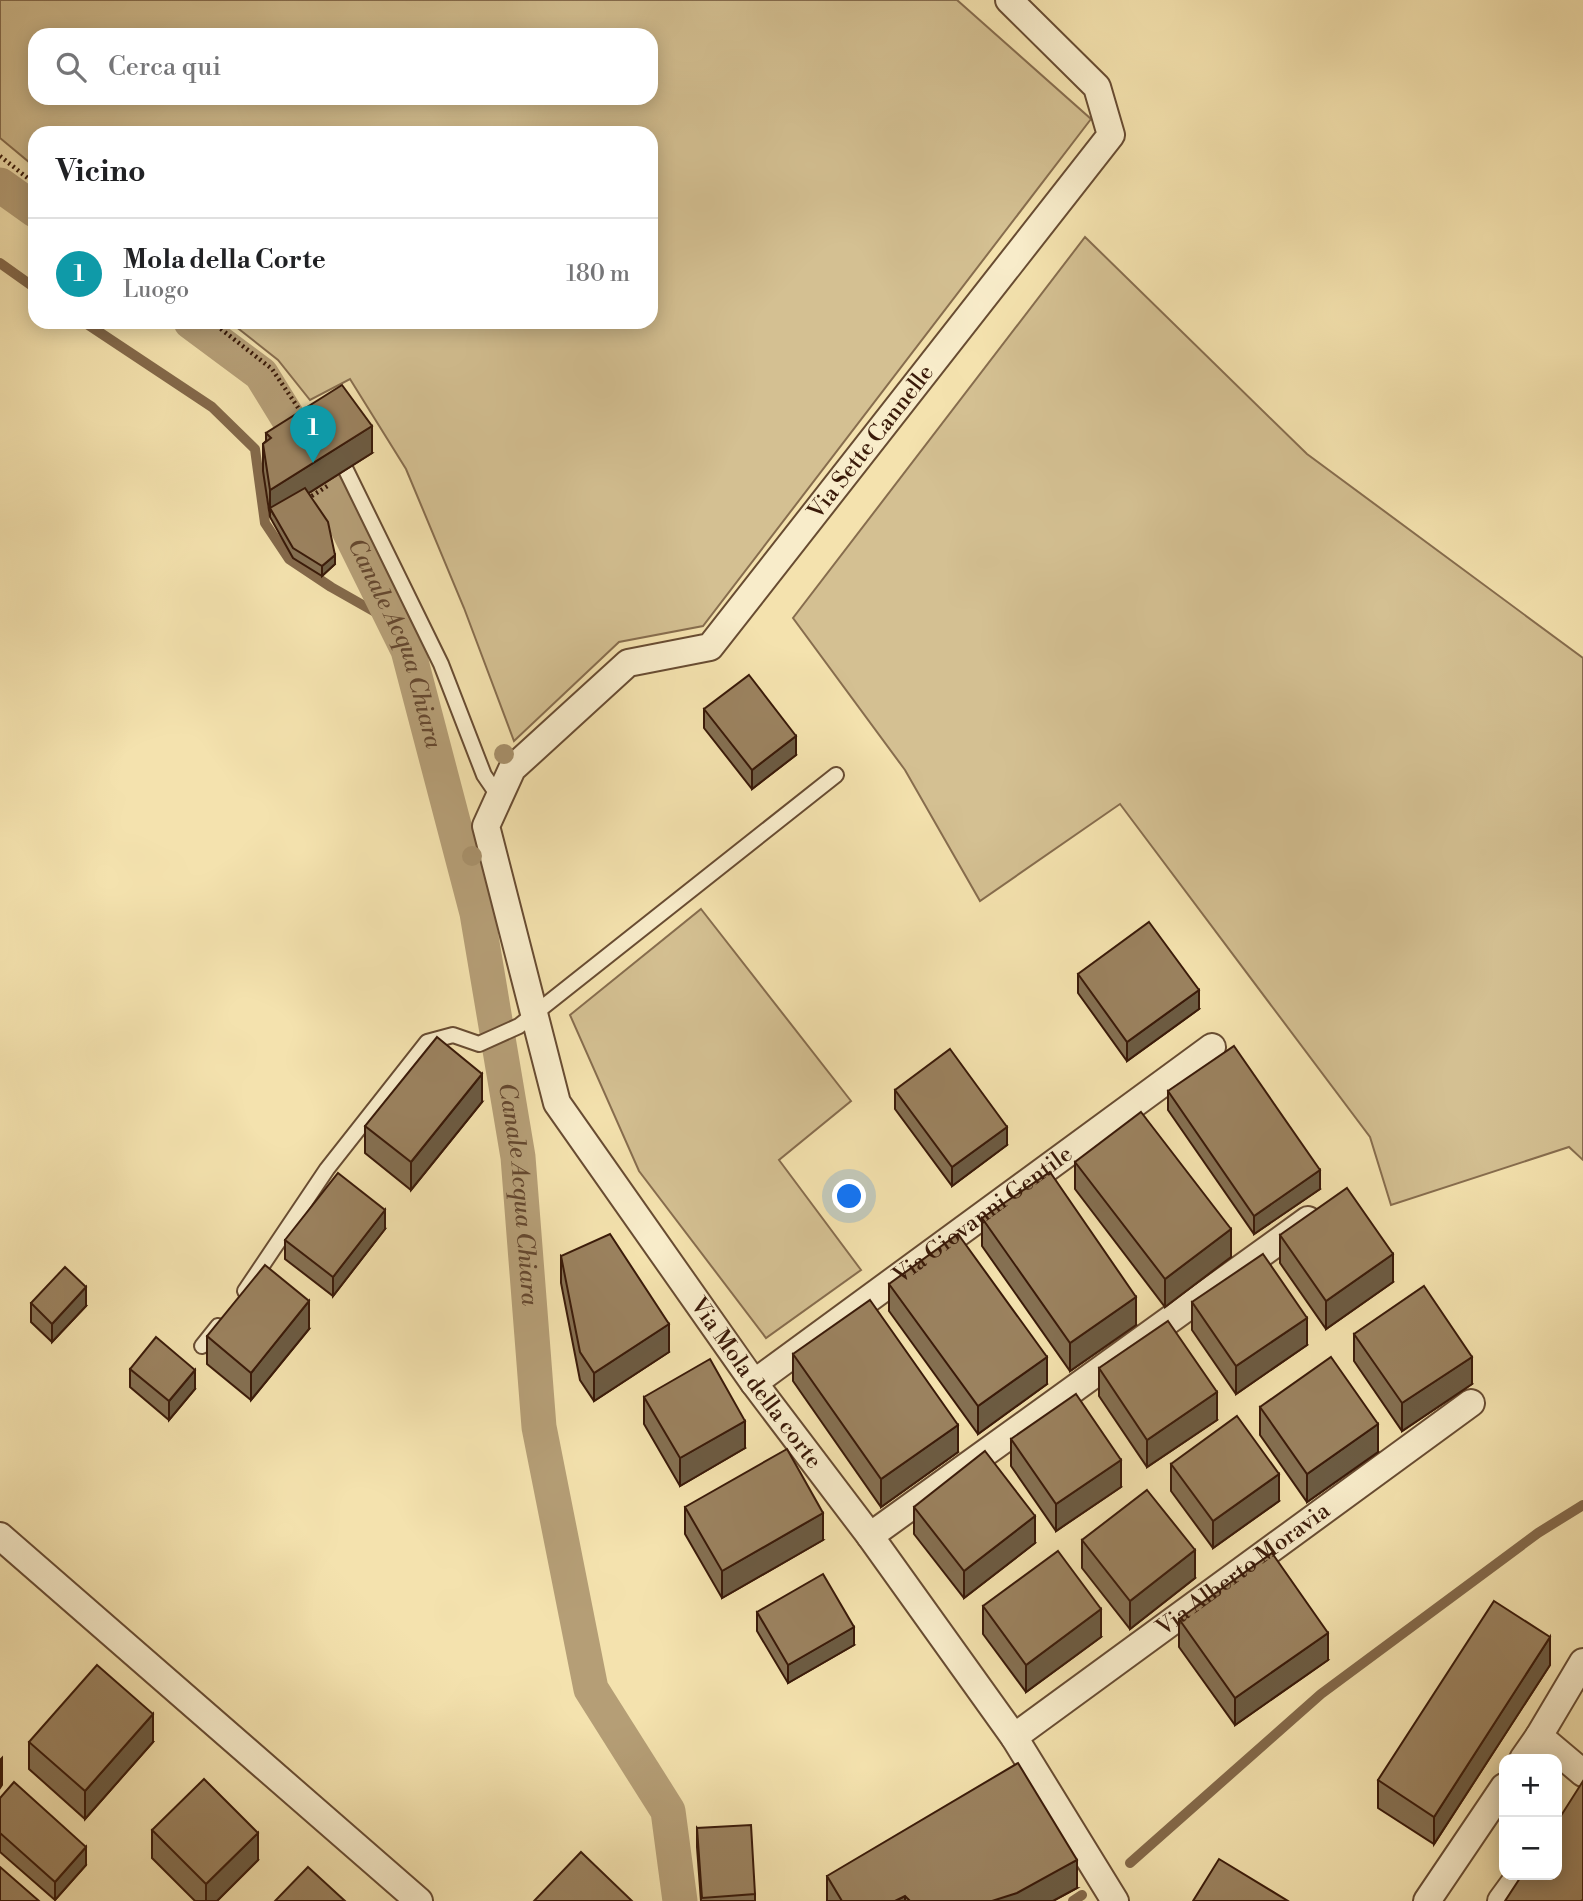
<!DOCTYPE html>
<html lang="it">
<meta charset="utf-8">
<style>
:root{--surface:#fff;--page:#f2f2f2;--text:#202124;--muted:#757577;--line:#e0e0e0;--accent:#ea580c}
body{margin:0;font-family:"Libre Bodoni",serif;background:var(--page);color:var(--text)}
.controls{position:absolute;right:21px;bottom:21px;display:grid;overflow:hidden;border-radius:14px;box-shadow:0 4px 18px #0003}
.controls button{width:63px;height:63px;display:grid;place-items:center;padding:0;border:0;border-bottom:2px solid var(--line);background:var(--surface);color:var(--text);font:35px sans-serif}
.you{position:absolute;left:850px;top:1197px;width:24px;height:24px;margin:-18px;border:5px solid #fff;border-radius:50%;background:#1a73e8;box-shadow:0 0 0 10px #1a73e833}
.badge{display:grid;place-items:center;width:46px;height:46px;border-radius:50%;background:var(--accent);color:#fff;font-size:23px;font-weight:700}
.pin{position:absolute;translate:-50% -58px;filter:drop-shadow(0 2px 4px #0008)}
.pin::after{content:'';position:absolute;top:37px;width:24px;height:21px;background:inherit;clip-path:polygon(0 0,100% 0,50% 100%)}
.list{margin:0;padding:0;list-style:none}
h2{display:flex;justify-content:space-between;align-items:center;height:91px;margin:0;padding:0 28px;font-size:30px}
h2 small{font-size:23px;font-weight:400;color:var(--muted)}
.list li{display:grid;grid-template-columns:46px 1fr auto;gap:21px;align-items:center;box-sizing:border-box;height:112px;padding:0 28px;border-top:2px solid var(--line)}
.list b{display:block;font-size:26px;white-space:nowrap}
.list p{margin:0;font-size:23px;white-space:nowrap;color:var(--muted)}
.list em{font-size:23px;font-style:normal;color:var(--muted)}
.icon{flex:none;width:38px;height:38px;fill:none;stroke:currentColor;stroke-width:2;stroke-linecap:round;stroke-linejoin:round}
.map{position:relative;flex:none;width:1583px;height:1901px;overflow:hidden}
.search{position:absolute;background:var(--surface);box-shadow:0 4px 18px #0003;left:28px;top:28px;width:630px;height:77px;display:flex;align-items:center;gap:18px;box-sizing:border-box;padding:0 24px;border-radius:21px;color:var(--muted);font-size:26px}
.panel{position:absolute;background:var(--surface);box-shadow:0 4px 18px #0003;left:28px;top:126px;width:630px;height:203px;border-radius:21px}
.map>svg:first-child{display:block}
.green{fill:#d4c092;stroke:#876d4e;stroke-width:2;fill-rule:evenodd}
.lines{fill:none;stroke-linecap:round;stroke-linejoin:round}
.stream{stroke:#84694a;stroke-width:10}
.canal{stroke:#b59e76;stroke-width:35}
.lane-casing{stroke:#684c32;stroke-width:18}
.street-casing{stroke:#684c32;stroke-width:30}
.path{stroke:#3a1a09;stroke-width:4.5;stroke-dasharray:2 3.5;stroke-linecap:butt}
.lane{stroke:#f8ecca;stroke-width:14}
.street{stroke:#f8ecca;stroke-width:26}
.tree{fill:#a7906a}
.wall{fill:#857052;stroke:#3a1a09;stroke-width:2}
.shaded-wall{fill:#6c5b42;stroke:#3a1a09;stroke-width:2}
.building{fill:#9b825f;stroke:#3a1a09;stroke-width:2}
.labels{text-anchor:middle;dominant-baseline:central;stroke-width:5;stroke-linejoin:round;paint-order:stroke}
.street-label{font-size:23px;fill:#3a1a09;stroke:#f8ecca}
.water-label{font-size:24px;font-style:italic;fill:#65482f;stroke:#f8ecca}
</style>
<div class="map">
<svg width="1583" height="1901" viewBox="0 0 1583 1901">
<rect width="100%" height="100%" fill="#f4e2ae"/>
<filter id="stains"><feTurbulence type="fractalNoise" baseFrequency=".00286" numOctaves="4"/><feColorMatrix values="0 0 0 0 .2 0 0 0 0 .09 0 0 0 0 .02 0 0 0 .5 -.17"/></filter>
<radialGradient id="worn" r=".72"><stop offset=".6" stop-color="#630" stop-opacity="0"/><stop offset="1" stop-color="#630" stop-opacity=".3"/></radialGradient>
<g class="green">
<path d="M0 0H957L1091 119 703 626 619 642 514 741 464 608 406 469 350 379 310 400 278 360 230 322H651V133H35V167L0 138ZM35 35H651V98H35Z"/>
<polygon points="1085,237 1307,454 1583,658 1583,1160 1569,1147 1391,1205 1370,1137 1120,804 980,901 905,770 793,618"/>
<polygon points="701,909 851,1101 779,1160 861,1270 766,1338 639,1171 570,1015"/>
</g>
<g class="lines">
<g class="stream">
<polyline points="0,263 35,288"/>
<polyline points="84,322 212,407 255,449 265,523 289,559 331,587 398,625"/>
<polyline points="1130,1863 1321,1694 1538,1533 1583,1505"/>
<polyline points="1073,1901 1082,1895"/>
</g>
<g class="canal">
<polyline points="0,185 35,210"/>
<polyline points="191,322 261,374 301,439"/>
<path id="s1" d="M328 488 408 650 477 913 518 1157 539 1427 591 1689 668 1811 680 1901"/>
</g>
<g class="lane-casing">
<g id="lane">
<polyline points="346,470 441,664 484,775 499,797"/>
<polyline points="245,1291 327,1169 427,1042 453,1035 479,1044 519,1026 836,775"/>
<polyline points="202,1346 218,1326"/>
</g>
</g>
<g class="street-casing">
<g id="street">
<path id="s2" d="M1009 0 1097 87 1111 135 710 647 628 663 512 769 486 826 557 1103 754 1383 870 1536 1014 1737 1115 1901"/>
<path id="s3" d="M754 1383 1212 1047"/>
<polyline points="0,1536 419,1901"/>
<polyline points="870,1536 1308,1220"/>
<polyline points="1539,1736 1583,1662"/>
<path id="s4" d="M1014 1737 1471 1403"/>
<polyline points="1523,1759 1539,1736 1583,1773"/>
<polyline points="1427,1901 1504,1787"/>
<polyline points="1501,1901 1520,1875"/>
</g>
</g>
<g class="path">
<polyline points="0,156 35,184"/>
<polyline points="212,322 272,369 303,415"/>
<polyline points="307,499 329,485"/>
</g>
<use href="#lane" class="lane"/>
<use href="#street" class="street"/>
</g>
<g class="tree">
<circle cx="504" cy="754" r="10"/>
<circle cx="472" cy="856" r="10"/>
</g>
<g class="wall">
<polygon points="266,433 372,453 309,493 335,564 322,576 293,558 270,517 263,471 263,444 266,441"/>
<polygon points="704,709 796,755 752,789 704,728"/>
<polygon points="1078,974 1199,1009 1127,1061 1078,993"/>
<polygon points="895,1090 1007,1145 952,1186 895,1109"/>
<polygon points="1168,1091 1320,1189 1254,1234 1168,1110"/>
<polygon points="482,1102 411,1190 365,1153 365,1126"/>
<polygon points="1075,1162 1231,1257 1165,1307 1075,1189"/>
<polygon points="982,1218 1136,1325 1070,1371 982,1246"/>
<polygon points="385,1229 333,1296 285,1259 285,1240"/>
<polygon points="1280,1235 1393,1282 1326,1329 1280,1263"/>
<polygon points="561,1256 669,1352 594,1401 580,1380 561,1283"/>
<polygon points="889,1284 1047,1384 978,1434 889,1311"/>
<polygon points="1192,1302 1307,1345 1236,1394 1192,1330"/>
<polygon points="31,1303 86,1306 52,1342 31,1322"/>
<polygon points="309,1329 251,1400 207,1364 207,1336"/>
<polygon points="1354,1334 1472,1384 1402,1431 1354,1361"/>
<polygon points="793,1354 958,1452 881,1507 793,1381"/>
<polygon points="1099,1368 1217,1420 1147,1467 1099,1396"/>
<polygon points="130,1369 195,1389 169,1420 130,1387"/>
<polygon points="644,1397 745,1448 680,1486 644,1424"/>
<polygon points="1260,1407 1378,1452 1307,1502 1260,1435"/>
<polygon points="1011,1439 1121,1487 1056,1531 1011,1466"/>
<polygon points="1171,1464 1279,1501 1213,1548 1171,1491"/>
<polygon points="685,1507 823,1540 722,1598 685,1534"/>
<polygon points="914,1507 1035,1543 964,1598 914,1534"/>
<polygon points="1082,1540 1195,1578 1130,1629 1082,1568"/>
<polygon points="983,1606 1101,1637 1026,1692 983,1634"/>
<polygon points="757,1612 854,1645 788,1683 757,1631"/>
<polygon points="1179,1619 1328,1660 1235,1725 1179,1647"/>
<polygon points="1550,1665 1434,1844 1378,1808 1378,1780"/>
<polygon points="29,1742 153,1742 85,1819 29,1769"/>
<polygon points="0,1798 86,1865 55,1900 0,1852"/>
<polygon points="697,1828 755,1894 755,1901 701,1901 697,1847"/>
<polygon points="152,1830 258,1860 217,1901 195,1901 152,1858"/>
<polygon points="827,1876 1077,1888 1053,1901 827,1901"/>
</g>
<g class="shaded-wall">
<polygon points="372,426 372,453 274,515 270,508 270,517 270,490"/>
<polygon points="335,555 335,564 322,576 322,566"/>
<polygon points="796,736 796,755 752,789 752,770"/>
<polygon points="1199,990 1199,1009 1127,1061 1127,1042"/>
<polygon points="482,1074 482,1102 411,1190 411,1162"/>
<polygon points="1007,1127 1007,1145 952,1186 952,1167"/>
<polygon points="1320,1170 1320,1189 1254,1234 1254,1216"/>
<polygon points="385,1210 385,1229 333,1296 333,1277"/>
<polygon points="1231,1229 1231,1257 1165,1307 1165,1279"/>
<polygon points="1393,1254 1393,1282 1326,1329 1326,1301"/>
<polygon points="86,1287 86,1306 52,1342 52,1324"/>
<polygon points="1136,1297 1136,1325 1070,1371 1070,1343"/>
<polygon points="309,1301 309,1329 251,1400 251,1373"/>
<polygon points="1307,1318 1307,1345 1236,1394 1236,1366"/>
<polygon points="669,1324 669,1352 594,1401 594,1373"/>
<polygon points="1047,1357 1047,1384 978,1434 978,1406"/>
<polygon points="1472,1357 1472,1384 1402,1431 1402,1403"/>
<polygon points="195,1370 195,1389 169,1420 169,1401"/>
<polygon points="1217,1392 1217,1420 1147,1467 1147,1440"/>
<polygon points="745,1421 745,1448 680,1486 680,1458"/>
<polygon points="1378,1424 1378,1452 1307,1502 1307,1474"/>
<polygon points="958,1425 958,1452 881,1507 881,1479"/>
<polygon points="1121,1460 1121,1487 1056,1531 1056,1504"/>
<polygon points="1279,1474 1279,1501 1213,1548 1213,1521"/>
<polygon points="823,1513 823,1540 722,1598 722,1571"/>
<polygon points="1035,1516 1035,1543 964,1598 964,1571"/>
<polygon points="1195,1550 1195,1578 1130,1629 1130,1601"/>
<polygon points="1101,1609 1101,1637 1026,1692 1026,1665"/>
<polygon points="854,1627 854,1645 788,1683 788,1665"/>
<polygon points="1328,1633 1328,1660 1235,1725 1235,1698"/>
<polygon points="1550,1637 1550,1665 1434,1844 1434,1817"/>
<polygon points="153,1714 153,1742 85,1819 85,1791"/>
<polygon points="2,1758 2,1785 0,1788 0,1760"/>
<polygon points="258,1833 258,1860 217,1901 206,1901 206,1884"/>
<polygon points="86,1847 86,1865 55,1900 55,1882"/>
<polygon points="1077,1860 1077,1888 1053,1901 992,1901"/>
<polygon points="905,1896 905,1901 895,1901"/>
</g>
<g class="building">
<polygon points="342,385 372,426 270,490 263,444 271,438 266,433"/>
<polygon points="305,488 328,522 335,555 322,566 293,548 270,508"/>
<polygon points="749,675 796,736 752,770 704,709"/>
<polygon points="1149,922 1199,990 1127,1042 1078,974"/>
<polygon points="437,1037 482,1074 411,1162 365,1126"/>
<polygon points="1234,1046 1320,1170 1254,1216 1168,1091"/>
<polygon points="950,1049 1007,1127 952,1167 895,1090"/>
<polygon points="1141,1112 1231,1229 1165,1279 1075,1162"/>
<polygon points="1050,1172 1136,1297 1070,1343 982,1218"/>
<polygon points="338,1173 385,1210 333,1277 285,1240"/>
<polygon points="1347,1188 1393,1254 1326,1301 1280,1235"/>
<polygon points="610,1234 669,1324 594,1373 580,1352 561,1256"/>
<polygon points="958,1234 1047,1357 978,1406 889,1284"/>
<polygon points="1263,1254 1307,1318 1236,1366 1192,1302"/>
<polygon points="265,1265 309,1301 251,1373 207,1336"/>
<polygon points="65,1267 86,1287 52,1324 31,1303"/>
<polygon points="1424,1286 1472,1357 1402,1403 1354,1334"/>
<polygon points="870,1300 958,1425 881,1479 793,1354"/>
<polygon points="1168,1321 1217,1392 1147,1440 1099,1368"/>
<polygon points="156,1337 195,1370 169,1401 130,1369"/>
<polygon points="1331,1357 1378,1424 1307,1474 1260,1407"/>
<polygon points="710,1359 745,1421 680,1458 644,1397"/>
<polygon points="1076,1394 1121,1460 1056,1504 1011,1439"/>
<polygon points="1237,1416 1279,1474 1213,1521 1171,1464"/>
<polygon points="787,1449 823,1513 722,1571 685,1507"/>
<polygon points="985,1451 1035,1516 964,1571 914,1507"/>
<polygon points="1147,1490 1195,1550 1130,1601 1082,1540"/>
<polygon points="1058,1551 1101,1609 1026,1665 983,1606"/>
<polygon points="1272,1553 1328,1633 1235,1698 1179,1619"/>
<polygon points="823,1574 854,1627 788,1665 757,1612"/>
<polygon points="1494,1601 1550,1637 1434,1817 1378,1780"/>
<polygon points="97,1665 153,1714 85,1791 29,1742"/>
<polygon points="1018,1763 1077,1860 1017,1893 992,1901 910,1901 905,1896 895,1901 842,1901 827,1876"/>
<polygon points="204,1779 258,1833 206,1884 152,1830"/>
<polygon points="1583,1781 1583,1899 1582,1901 1505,1901 1522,1875 1557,1875 1557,1822"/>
<polygon points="14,1782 86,1847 55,1882 0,1833 0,1798"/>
<polygon points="751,1825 755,1894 702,1898 697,1828"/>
<polygon points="581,1852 632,1901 534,1901"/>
<polygon points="1219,1859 1288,1901 1193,1901"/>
<polygon points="0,1867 39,1901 0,1901"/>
<polygon points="308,1867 345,1901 275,1901"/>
</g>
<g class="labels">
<g class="street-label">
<text transform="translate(871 442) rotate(-52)">Via Sette Cannelle</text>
<text stroke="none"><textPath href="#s3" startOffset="284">Via Giovanni Gentile</textPath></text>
<text stroke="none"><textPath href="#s2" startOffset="1757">Via Mola della corte</textPath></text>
<text stroke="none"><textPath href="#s4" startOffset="284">Via Alberto Moravia</textPath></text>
</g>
<g class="water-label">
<text stroke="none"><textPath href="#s1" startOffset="170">Canale Acqua Chiara</textPath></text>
<text stroke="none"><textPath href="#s1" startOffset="737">Canale Acqua Chiara</textPath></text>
</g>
</g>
<rect width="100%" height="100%" filter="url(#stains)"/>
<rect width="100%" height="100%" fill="url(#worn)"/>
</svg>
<div class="controls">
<button>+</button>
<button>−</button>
</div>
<div class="you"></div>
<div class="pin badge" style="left:313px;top:463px;background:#0f9aa8">1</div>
<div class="search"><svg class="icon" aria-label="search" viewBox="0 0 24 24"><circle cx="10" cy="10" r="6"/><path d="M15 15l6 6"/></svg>Cerca qui</div>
<section class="panel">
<h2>Vicino<small></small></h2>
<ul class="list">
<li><span class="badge" style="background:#0f9aa8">1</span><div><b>Mola della Corte</b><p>Luogo</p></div><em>180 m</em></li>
</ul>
</section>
</div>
